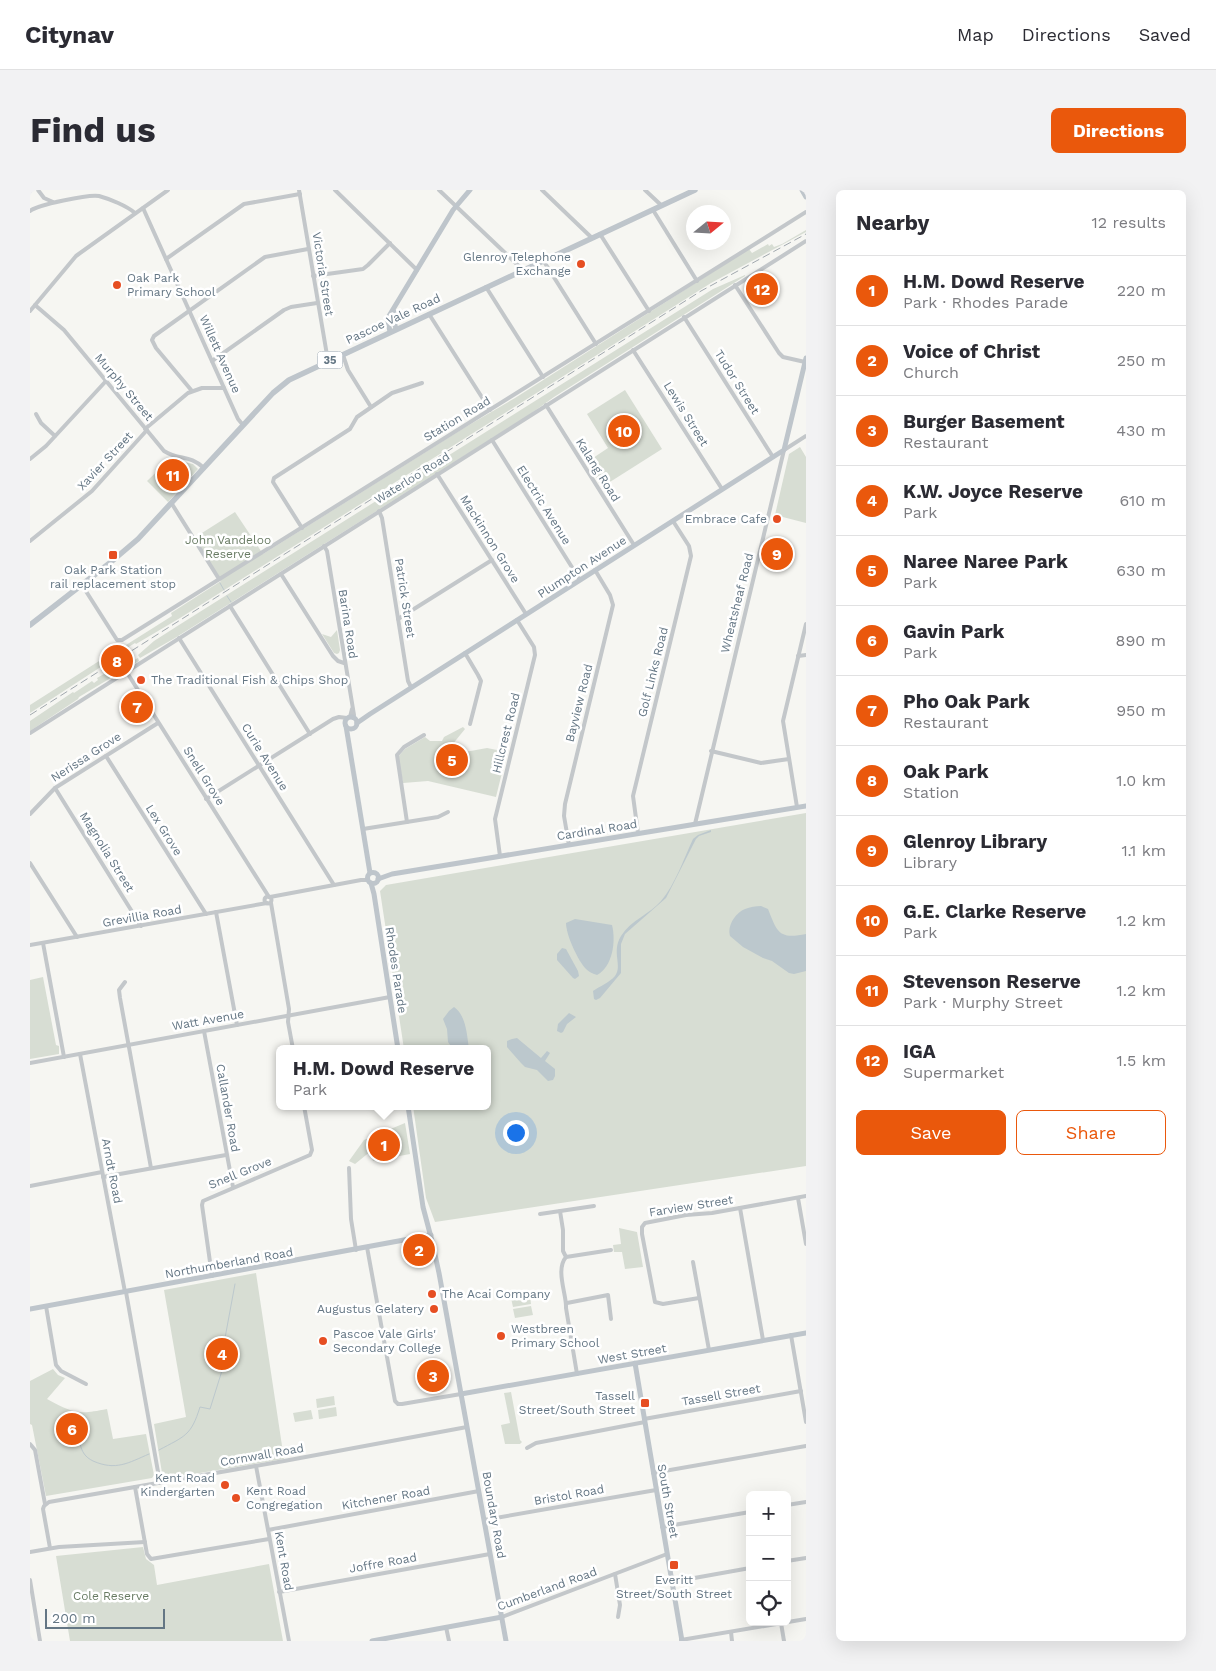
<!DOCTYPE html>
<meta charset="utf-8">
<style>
:root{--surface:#fff;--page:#f2f2f3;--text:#2b2b33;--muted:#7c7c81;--line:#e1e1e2;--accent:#ea580c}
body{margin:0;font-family:"Work Sans",sans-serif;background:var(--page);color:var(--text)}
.controls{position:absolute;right:15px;bottom:15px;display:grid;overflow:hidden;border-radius:8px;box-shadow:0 5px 20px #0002}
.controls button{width:45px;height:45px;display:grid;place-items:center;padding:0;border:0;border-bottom:1px solid var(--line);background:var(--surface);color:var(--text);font:25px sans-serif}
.compass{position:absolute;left:656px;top:15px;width:45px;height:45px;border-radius:50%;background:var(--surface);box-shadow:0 5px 20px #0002;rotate:72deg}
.scale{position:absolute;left:15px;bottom:12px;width:120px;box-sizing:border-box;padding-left:5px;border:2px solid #647684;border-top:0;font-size:14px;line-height:18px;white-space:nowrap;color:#647684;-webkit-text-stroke:4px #fff;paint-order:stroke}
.you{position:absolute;left:485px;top:942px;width:18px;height:18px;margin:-12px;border:4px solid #fff;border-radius:50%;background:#1a73e8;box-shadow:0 0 0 8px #1a73e833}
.badge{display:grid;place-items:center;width:32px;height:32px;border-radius:50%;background:var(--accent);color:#fff;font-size:16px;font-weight:700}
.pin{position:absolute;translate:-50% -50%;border:2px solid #fff;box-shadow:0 1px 5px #0006}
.popup{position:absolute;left:246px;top:855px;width:215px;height:65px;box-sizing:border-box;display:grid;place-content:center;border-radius:8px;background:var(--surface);filter:drop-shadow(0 1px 4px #0005);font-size:16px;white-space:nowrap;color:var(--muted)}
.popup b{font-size:19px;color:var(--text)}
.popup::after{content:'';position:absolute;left:50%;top:100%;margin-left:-10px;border:10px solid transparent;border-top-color:var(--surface)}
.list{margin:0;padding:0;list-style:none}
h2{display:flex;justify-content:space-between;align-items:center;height:65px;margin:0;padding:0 20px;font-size:21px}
h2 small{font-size:16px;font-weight:400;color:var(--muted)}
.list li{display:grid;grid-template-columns:32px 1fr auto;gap:15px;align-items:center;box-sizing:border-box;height:70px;padding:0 20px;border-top:1px solid var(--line)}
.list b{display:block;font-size:19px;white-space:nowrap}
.list p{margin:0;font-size:16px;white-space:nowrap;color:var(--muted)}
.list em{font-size:16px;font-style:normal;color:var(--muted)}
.actions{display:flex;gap:10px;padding:15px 20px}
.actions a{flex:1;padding:11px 0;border:1px solid var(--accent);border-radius:8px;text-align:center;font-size:18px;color:var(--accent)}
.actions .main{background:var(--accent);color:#fff}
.icon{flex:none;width:28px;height:28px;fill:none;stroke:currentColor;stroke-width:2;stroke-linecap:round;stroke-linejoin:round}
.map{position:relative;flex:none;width:776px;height:1451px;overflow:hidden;border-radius:8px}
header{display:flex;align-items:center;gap:30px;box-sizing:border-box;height:70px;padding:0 25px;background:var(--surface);border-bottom:1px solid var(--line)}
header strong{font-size:24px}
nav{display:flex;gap:28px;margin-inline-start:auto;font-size:18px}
.intro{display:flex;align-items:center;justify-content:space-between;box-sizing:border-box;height:120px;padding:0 30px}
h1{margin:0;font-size:35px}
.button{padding:12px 22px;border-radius:8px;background:var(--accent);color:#fff;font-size:18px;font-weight:700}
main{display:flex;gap:30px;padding:0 30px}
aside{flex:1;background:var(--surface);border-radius:8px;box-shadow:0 5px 20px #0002}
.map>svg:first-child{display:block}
.green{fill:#d7ddd3}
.water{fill:#bcc8cd}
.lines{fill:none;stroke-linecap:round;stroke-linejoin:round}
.stream{stroke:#bcc8cd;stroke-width:1}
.street{stroke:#c3c7ca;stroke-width:4}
.secondary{stroke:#bec5cb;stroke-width:5}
.primary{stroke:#bec5cb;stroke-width:5.5}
.rail{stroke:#a1a8ae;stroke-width:1;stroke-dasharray:8 4;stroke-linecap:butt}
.poi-dot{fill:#e64e22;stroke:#fff;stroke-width:2}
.labels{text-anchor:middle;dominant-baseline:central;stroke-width:5;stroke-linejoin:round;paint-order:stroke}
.shield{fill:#fff;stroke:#929fa9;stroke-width:1}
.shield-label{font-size:11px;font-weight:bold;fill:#647684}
.poi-label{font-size:12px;fill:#647684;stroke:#fff;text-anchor:start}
.street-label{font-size:12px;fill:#647684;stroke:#fff}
.park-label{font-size:12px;fill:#687b63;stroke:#fff}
</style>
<header>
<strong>Citynav</strong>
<nav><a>Map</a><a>Directions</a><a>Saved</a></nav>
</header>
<div class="intro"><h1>Find us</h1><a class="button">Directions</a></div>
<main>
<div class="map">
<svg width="776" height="1451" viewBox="0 0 776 1451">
<rect width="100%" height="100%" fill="#f6f6f2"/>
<g class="green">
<polygon points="776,40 776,42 681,93 150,428 106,454 105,453 97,458 96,455 142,426 141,423 191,391 164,348 205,322 233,364 434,238 485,208 719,59 722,63 738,54 739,56 742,54 744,57 752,54"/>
<polygon points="715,85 715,86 524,207 499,225 145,448 110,468 108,465 124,451 149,435 683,99"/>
<polygon points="595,200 632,259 572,297 557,272 578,258 557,224"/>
<polygon points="770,257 776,267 776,333 745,325 759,264"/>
<polygon points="140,269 163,274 168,279 138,312 117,291"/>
<polygon points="307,440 310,460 309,463 307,464 304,463 292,444 301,447"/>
<polygon points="94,457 95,459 85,465 86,467 0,523 0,515 88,459 89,461"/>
<polygon points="108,468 109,471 49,507 48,509 0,541 0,531 43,502 44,503 62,491 64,493 68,490 67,488 74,484 76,485 80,481 81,482"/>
<polygon points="433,537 435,539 422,555 435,562 457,558 477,562 466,607 398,591 373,593 368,567 375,559 395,547 400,551 412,551 414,547"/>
<polygon points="776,623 776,976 405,1032 396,1008 383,916 458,916 458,859 374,859 350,701 356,695"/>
<polygon points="13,787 26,855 29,856 29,864 0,869 0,790"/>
<polygon points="375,933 380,964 343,971 341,961 325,974 319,971 334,950"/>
<polygon points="589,1038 607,1042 613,1077 595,1079 592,1062 584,1062 583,1055 591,1054"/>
<polygon points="226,1083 254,1269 133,1289 124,1234 156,1227 134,1100"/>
<polygon points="500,1105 501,1114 483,1117 481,1108"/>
<polygon points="501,1116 503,1125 485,1128 483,1119"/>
<path d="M23 1179 28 1185 35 1188 17 1209C43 1223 48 1225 77 1219L83 1249 116 1244 124 1285 122 1288 16 1306 2 1235 0 1234V1191Z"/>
<polygon points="481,1202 490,1250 492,1252 490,1254 475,1254 471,1235 480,1233 474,1203"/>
<polygon points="304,1206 305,1215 287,1218 286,1209"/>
<polygon points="306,1217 307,1226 289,1229 288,1220"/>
<polygon points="281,1220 283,1229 265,1232 263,1223"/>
<polygon points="113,1357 116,1369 124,1375 127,1395 239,1374 253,1451 40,1451 26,1366"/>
</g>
<g class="water">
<path d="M681 640V642L669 646 666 649 636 708 595 744 591 754V783L570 808 566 810 564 809 563 801C570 796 579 793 585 786 593 776 581 762 591 746 601 730 620 724 631 711 645 695 654 668 663 649L668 645Z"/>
<path d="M731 716 738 719C747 741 748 750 776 744V781L764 784 759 783 742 771 733 768 713 757 700 746C697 736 705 723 715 719 720 717 726 716 731 716Z"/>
<path d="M545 729 582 735C586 751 583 776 567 785 563 784 559 782 556 779 548 771 536 745 536 733Z"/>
<polygon points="532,758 536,759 548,781 549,786 545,789 543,788 527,770 527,764"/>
<path d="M424 817C436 825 437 845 439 859H423L418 852 417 839 413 829 419 821Z"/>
<polygon points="539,823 546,827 537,834 533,842 531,843 527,841 528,834"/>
<polygon points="487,848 511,868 517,861 520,863 515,871 525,879 525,886 523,890 518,891 507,880 495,877 491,873 477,857 477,851 482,849"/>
</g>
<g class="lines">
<g class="stream">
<polyline points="190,393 194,400"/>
<polyline points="197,406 201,412"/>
<path d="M50 1254C52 1262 55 1267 63 1271 86 1281 98 1273 119 1264"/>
<path d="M129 1260C155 1246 161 1246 170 1217L180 1219 195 1171V1148L205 1094"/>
</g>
<g class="street">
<polyline points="8,0 14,8 23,12"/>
<polyline points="269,0 298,171"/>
<polyline points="305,0 387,80"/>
<polyline points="409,0 493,80"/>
<polyline points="512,0 562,48"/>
<polyline points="615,0 631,15"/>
<polyline points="0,1 1,0"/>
<polyline points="113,18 208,229 213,235"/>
<polyline points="623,20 667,91"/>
<path d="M0 21C7 15 59 4 69 6 80 9 97 16 105 23"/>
<polyline points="570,44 619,121"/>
<polyline points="136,69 214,14 270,4"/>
<polyline points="513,70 566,154"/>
<polyline points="283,86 333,79 338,75 360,53"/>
<polyline points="705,95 749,163 753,167 775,172"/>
<polyline points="456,97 513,187"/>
<path d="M5 115 34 140 134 261C150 271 159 264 174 278"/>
<polyline points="0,121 46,66 138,0"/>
<polyline points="399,124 460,220"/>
<polyline points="654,127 743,267"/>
<polyline points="603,160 692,299"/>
<polyline points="313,165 318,180 341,217"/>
<polyline points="182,171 254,120 261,117 287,113"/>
<polyline points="162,201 126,158 122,150 124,146 235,67 278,59"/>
<polyline points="516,215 604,355"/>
<polyline points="6,224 11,233 25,246"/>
<polyline points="115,239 158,203 172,198 194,198"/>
<polyline points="462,250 550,390"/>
<polyline points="0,269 16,256 76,191"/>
<polyline points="407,284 496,424"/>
<polyline points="142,314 189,389"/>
<polyline points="349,321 352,328 378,491 381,497"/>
<polyline points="272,338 243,292 244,288 320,239 327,227 362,203 392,193"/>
<polyline points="0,351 62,301 117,240"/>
<polyline points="294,356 297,361 324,525 323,528"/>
<polyline points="251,384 303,466 308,471 314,473"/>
<polyline points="52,395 87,450 92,450 776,22"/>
<polyline points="200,416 280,544"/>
<polyline points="368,429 462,370"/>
<polyline points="149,448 304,695"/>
<polyline points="435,463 448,485 451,491 440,534"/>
<polyline points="768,466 776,465"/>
<polyline points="96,481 239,707"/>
<polyline points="320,527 322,519"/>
<polyline points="0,543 776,51"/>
<polyline points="681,561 731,573 759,569"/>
<polyline points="76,566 176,724"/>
<polyline points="25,598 111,736"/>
<polyline points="176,609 303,529 309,527 317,528"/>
<polyline points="767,617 753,531 776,434"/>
<polyline points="0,624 25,598 128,533"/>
<polyline points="377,632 367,565 374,557 394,545"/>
<polyline points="665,634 754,260 776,246"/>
<polyline points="333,639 408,627 418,622"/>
<polyline points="608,643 603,606 661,366 659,356 643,331"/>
<polyline points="539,655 534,626 535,614 583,415 580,405 565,380"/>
<polyline points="470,666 465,629 505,465 504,457 487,430"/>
<polyline points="0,673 47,747"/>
<circle cx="238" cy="710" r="3.5"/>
<polyline points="240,707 331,690 338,690"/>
<polyline points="241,713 259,819 258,832 263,859"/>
<polyline points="186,722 207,835"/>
<polyline points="13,753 34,867"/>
<polyline points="0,755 237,713"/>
<polyline points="95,792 89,800 90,808 121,978"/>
<polyline points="174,841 203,997"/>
<polyline points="50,864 95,1102"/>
<polyline points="0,873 360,807"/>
<polyline points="319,978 321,1029 326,1060"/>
<polyline points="73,987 196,965"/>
<polyline points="0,996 72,982"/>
<polyline points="768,1008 776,1054"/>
<polyline points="710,1018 733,1150"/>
<path d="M530 1021 533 1040V1061L536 1067C525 1080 537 1105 536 1118L547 1184"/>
<polyline points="510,1024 564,1016"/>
<polyline points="337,1057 365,1211 368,1214 372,1214 431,1204"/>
<polyline points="536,1067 581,1060"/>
<polyline points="663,1072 679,1160"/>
<polyline points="182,1086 172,1015 173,1011 280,965 282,960 274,916"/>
<polyline points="96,1102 130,1293"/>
<polyline points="669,1108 633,1114 625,1112 612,1044 612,1037 615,1033 656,1025 682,1023 776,1006"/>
<polyline points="537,1113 578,1105 581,1129"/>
<polyline points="16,1116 26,1175 31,1181 56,1194"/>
<polyline points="761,1145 776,1232"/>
<polyline points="614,1229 771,1201"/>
<polyline points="0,1254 5,1260 15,1314"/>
<polyline points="497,1258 506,1253 615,1232"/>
<polyline points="226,1276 259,1451"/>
<polyline points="623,1283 776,1256"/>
<polyline points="105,1297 117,1364 121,1369 239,1349"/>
<polyline points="757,1315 776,1312"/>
<polyline points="454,1330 626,1300"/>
<polyline points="632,1337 720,1322"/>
<polyline points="238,1340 449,1301"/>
<polyline points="20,1358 13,1319 14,1316 19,1312 254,1271 437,1237"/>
<polyline points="0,1362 29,1357 115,1352"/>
<polyline points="757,1371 776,1368"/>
<polyline points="585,1384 590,1415 588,1427"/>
<polyline points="0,1390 10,1451"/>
<polyline points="642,1392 720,1378"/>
<polyline points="249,1402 460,1364"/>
<polyline points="472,1427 637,1364"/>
<polyline points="751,1433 754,1451"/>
<polyline points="416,1437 419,1451"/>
<polyline points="701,1442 702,1451"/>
<polyline points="651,1450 776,1429"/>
</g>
<g class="secondary">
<polyline points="772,0 776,7"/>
<polyline points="364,122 364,131 366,139"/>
<polyline points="360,142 358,131 359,126 423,20 440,0"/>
<circle cx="321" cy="533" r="6"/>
<polyline points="327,533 340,524 754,260 776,168"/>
<polyline points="316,536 340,683"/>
<circle cx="343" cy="688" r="5.5"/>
<polyline points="348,689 362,684 776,616"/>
<polyline points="341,693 344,704 368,859"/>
<polyline points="378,916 393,1017 402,1051 409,1083 476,1451"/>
<polyline points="0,1119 401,1045"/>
<polyline points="605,1173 652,1451"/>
<polyline points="431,1204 776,1143"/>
<polyline points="342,1451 472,1427"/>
</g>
<polyline class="primary" points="0,435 81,372 108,349 243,203 259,190 665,0"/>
<polyline class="rail" points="0,525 671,101 776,44"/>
</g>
<g class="poi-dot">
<circle cx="551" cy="74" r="5"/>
<circle cx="87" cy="95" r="5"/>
<circle cx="747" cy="329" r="5"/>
<rect x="78" y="360" width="10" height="10" rx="2.5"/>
<circle cx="111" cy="490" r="5"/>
<circle cx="402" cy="1104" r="5"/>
<circle cx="404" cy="1119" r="5"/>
<circle cx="471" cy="1146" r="5"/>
<circle cx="293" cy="1151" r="5"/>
<rect x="610" y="1208" width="10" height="10" rx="2.5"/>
<circle cx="195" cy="1295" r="5"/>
<circle cx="206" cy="1308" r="5"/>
<rect x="639" y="1370" width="10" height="10" rx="2.5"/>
</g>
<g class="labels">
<rect class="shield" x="287.5" y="161.5" width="25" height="17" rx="4"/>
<g class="shield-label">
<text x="300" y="170">35</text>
</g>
<g class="poi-label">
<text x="541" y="67" text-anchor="end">Glenroy Telephone<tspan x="541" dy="14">Exchange</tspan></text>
<text x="97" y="88">Oak Park<tspan x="97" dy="14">Primary School</tspan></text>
<text x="737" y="329" text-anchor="end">Embrace Cafe</text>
<text x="83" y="380" text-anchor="middle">Oak Park Station<tspan x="83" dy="14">rail replacement stop</tspan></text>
<text x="121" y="490">The Traditional Fish &amp; Chips Shop</text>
<text x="412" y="1104">The Acai Company</text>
<text x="394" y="1119" text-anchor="end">Augustus Gelatery</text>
<text x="481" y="1139">Westbreen<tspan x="481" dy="14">Primary School</tspan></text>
<text x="303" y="1144">Pascoe Vale Girls'<tspan x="303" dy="14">Secondary College</tspan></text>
<text x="605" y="1206" text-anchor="end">Tassell<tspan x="605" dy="14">Street/South Street</tspan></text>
<text x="185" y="1288" text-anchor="end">Kent Road<tspan x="185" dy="14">Kindergarten</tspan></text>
<text x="216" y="1301">Kent Road<tspan x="216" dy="14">Congregation</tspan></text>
<text x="644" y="1390" text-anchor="middle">Everitt<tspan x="644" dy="14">Street/South Street</tspan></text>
</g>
<g class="street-label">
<text transform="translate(293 84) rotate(81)">Victoria Street</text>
<text transform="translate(363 129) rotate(-25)">Pascoe Vale Road</text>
<text transform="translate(190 164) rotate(66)">Willett Avenue</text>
<text transform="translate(707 192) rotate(58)">Tudor Street</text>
<text transform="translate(94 197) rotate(50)">Murphy Street</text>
<text transform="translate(656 224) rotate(58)">Lewis Street</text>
<text transform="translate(427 229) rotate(-31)">Station Road</text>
<text transform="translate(75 271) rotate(-47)">Xavier Street</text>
<text transform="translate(568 280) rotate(58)">Kalang Road</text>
<text transform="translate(382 288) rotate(-32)">Waterloo Road</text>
<text transform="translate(514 315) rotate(58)">Electric Avenue</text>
<text transform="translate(460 349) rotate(58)">Mackinnon Grove</text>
<text transform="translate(552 377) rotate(-33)">Plumpton Avenue</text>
<text transform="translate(375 408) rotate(81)">Patrick Street</text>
<text transform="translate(707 413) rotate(-76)">Wheatsheaf Road</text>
<text transform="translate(318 434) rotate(81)">Barina Road</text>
<text transform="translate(623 482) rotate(-76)">Golf Links Road</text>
<text transform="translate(549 513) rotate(-76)">Bayview Road</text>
<text transform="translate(476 543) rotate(-76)">Hillcrest Road</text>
<text transform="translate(56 567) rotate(-33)">Nerissa Grove</text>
<text transform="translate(235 567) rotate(58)">Curie Avenue</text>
<text transform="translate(174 586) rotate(58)">Snell Grove</text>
<text transform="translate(134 640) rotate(58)">Lex Grove</text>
<text transform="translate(567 640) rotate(-9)">Cardinal Road</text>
<text transform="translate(77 662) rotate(58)">Magnolia Street</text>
<text transform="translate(112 726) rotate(-10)">Grevillia Road</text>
<text transform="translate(366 780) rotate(81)">Rhodes Parade</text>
<text transform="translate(178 830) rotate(-10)">Watt Avenue</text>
<text transform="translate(198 918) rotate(80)">Callander Road</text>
<text transform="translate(82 981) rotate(79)">Arndt Road</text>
<text transform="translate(210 983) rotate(-22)">Snell Grove</text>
<text transform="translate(661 1016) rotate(-9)">Farview Street</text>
<text transform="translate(199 1073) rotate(-10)">Northumberland Road</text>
<text transform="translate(602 1164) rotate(-10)">West Street</text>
<text transform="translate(691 1205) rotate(-10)">Tassell Street</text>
<text transform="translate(232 1265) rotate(-10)">Cornwall Road</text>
<text transform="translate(539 1305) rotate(-10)">Bristol Road</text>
<text transform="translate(356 1308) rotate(-10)">Kitchener Road</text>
<text transform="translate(638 1311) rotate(80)">South Street</text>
<text transform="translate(464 1325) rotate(80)">Boundary Road</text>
<text transform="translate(254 1371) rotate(80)">Kent Road</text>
<text transform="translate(353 1373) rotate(-10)">Joffre Road</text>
<text transform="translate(517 1399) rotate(-20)">Cumberland Road</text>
</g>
<g class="park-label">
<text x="198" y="350">John Vandeloo<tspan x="198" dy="14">Reserve</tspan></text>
<text x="81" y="1406">Cole Reserve</text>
</g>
</g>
</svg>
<div class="controls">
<button>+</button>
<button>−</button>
<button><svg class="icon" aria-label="locate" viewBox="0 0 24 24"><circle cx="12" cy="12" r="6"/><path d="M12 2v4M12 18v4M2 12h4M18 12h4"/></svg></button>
</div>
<svg class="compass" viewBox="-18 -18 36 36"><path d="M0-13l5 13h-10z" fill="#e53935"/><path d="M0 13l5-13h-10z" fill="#7c7c81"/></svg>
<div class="scale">200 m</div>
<div class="you"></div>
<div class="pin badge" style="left:354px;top:955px">1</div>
<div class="popup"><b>H.M. Dowd Reserve</b>Park</div>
<div class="pin badge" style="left:389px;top:1060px">2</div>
<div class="pin badge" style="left:403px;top:1186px">3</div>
<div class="pin badge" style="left:192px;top:1164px">4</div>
<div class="pin badge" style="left:422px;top:570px">5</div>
<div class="pin badge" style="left:42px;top:1239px">6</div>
<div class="pin badge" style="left:107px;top:517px">7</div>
<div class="pin badge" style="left:87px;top:471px">8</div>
<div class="pin badge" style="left:747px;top:364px">9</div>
<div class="pin badge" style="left:594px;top:241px">10</div>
<div class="pin badge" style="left:143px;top:285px">11</div>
<div class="pin badge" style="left:732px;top:99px">12</div>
</div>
<aside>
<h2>Nearby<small>12 results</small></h2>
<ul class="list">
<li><span class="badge">1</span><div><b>H.M. Dowd Reserve</b><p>Park · Rhodes Parade</p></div><em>220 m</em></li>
<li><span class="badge">2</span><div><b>Voice of Christ</b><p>Church</p></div><em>250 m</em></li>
<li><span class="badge">3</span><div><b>Burger Basement</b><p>Restaurant</p></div><em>430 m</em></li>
<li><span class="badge">4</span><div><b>K.W. Joyce Reserve</b><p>Park</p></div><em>610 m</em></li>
<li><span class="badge">5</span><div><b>Naree Naree Park</b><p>Park</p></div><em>630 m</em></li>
<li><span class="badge">6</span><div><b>Gavin Park</b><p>Park</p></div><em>890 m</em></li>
<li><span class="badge">7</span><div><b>Pho Oak Park</b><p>Restaurant</p></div><em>950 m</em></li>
<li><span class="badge">8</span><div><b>Oak Park</b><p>Station</p></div><em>1.0 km</em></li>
<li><span class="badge">9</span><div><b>Glenroy Library</b><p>Library</p></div><em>1.1 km</em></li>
<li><span class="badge">10</span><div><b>G.E. Clarke Reserve</b><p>Park</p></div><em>1.2 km</em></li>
<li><span class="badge">11</span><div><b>Stevenson Reserve</b><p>Park · Murphy Street</p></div><em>1.2 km</em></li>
<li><span class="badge">12</span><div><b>IGA</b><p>Supermarket</p></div><em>1.5 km</em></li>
</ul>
<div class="actions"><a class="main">Save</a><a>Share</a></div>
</aside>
</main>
